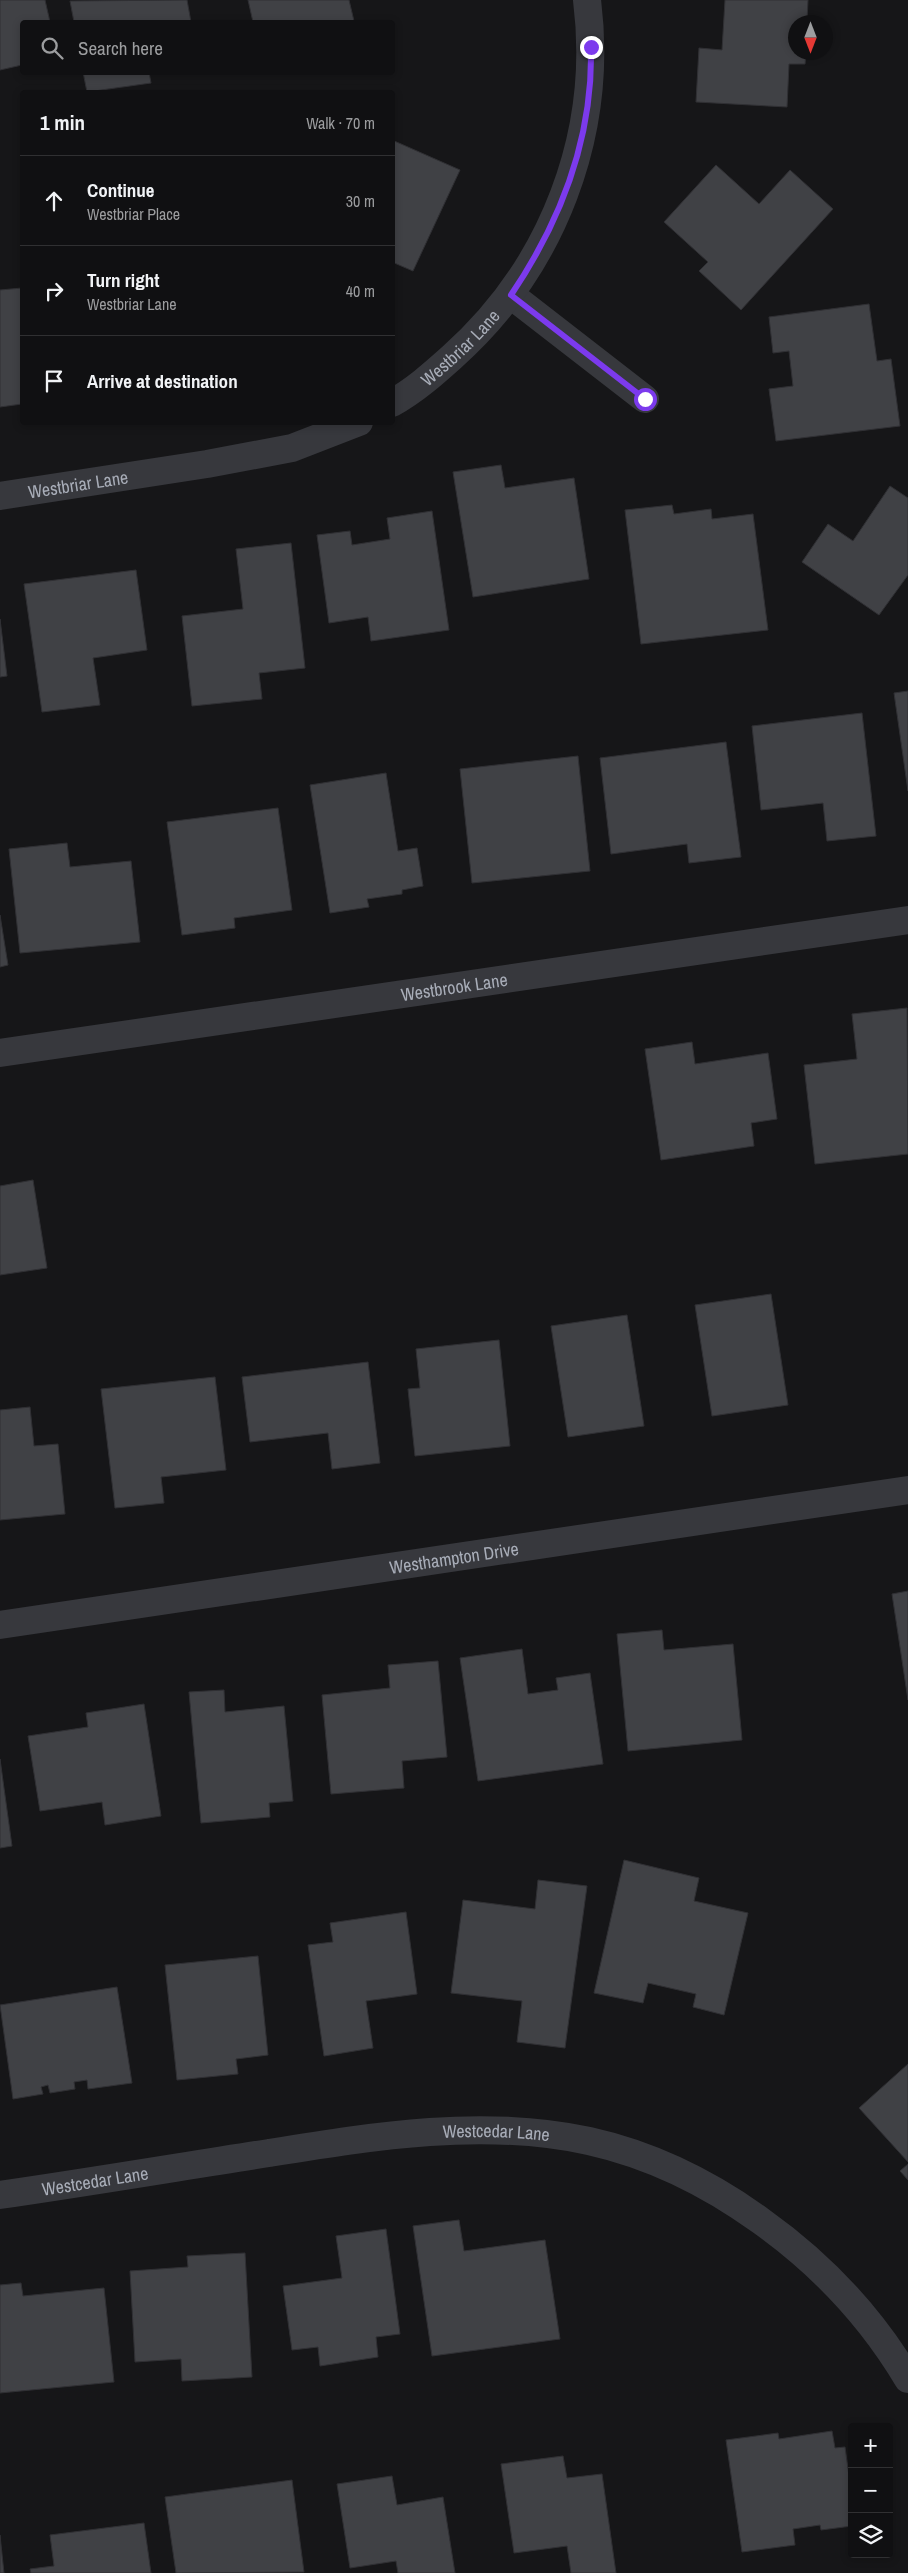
<!DOCTYPE html>
<meta charset="utf-8">
<style>
:root{--surface:#101012;--page:#19191b;--text:#f1f3f6;--muted:#9c9d9f;--line:#303032}
body{margin:0;font-family:"Archivo Narrow",sans-serif;background:var(--page);color:var(--text)}
.controls{position:absolute;right:15px;bottom:15px;display:grid;overflow:hidden;border-radius:5px;box-shadow:0 2px 8px #0003}
.controls button{width:45px;height:45px;display:grid;place-items:center;padding:0;border:0;border-bottom:1px solid var(--line);background:var(--surface);color:var(--text);font:25px sans-serif}
.compass{position:absolute;left:788px;top:15px;width:45px;height:45px;border-radius:50%;background:var(--surface);box-shadow:0 2px 8px #0003;rotate:180deg}
.stop{position:absolute;width:15px;height:15px;margin:-11px;border:4px solid #7c3aed;border-radius:50%;background:#fff}
.stop.end{background:#7c3aed;border-color:#fff;box-shadow:0 1px 5px #0008}
.list{margin:0;padding:0;list-style:none}
h2{display:flex;justify-content:space-between;align-items:center;height:65px;margin:0;padding:0 20px;font-size:21px}
h2 small{font-size:16px;font-weight:400;color:var(--muted)}
.list li{display:grid;grid-template-columns:32px 1fr auto;gap:15px;align-items:center;box-sizing:border-box;height:90px;padding:0 20px;border-top:1px solid var(--line)}
.list b{display:block;font-size:19px;white-space:nowrap}
.list p{margin:0;font-size:16px;white-space:nowrap;color:var(--muted)}
.list em{font-size:16px;font-style:normal;color:var(--muted)}
.icon{flex:none;width:28px;height:28px;fill:none;stroke:currentColor;stroke-width:2;stroke-linecap:round;stroke-linejoin:round}
.map{position:relative;flex:none;width:908px;height:2573px;overflow:hidden}
.search{position:absolute;background:var(--surface);box-shadow:0 2px 8px #0003;left:20px;top:20px;width:375px;height:55px;display:flex;align-items:center;gap:12px;box-sizing:border-box;padding:0 18px;border-radius:5px;color:var(--muted);font-size:19px}
.panel{position:absolute;background:var(--surface);box-shadow:0 2px 8px #0003;left:20px;top:90px;width:375px;height:335px;border-radius:5px}
.map>svg:first-child{display:block}
.building{fill:#404145;stroke:#303034}
.lines{fill:none;stroke-linecap:round;stroke-linejoin:round}
.street{stroke:#37383d;stroke-width:28}
.route{stroke:#7c3aed;stroke-width:6}
.labels{text-anchor:middle;dominant-baseline:central;stroke-width:4;stroke-linejoin:round;paint-order:stroke}
.street-label{font-size:18px;fill:#a8adb8;stroke:#111113}
</style>
<div class="map">
<svg width="908" height="2573" viewBox="0 0 908 2573">
<rect width="100%" height="100%" fill="#161618"/>
<g class="building">
<polygon points="0,0 45,0 50,22 22,22 22,65 0,70"/>
<polygon points="187,0 191,22 74,22 70,1"/>
<polygon points="248,0 349,0 354,21 253,22"/>
<polygon points="725,0 808,0 807,22 796,22 796,52 806,52 805,64 789,64 787,107 696,102 699,48 722,50"/>
<polygon points="83,72 149,72 151,83 87,92"/>
<polygon points="392,140 460,170 413,271 392,262"/>
<polygon points="716,165 759,204 790,170 833,209 741,310 699,271 708,262 664,222"/>
<polygon points="22,288 22,404 0,407 0,290"/>
<polygon points="869,304 877,361 891,359 900,426 776,441 769,389 793,386 789,351 773,353 769,317"/>
<polygon points="501,465 505,488 574,478 589,579 473,597 453,472"/>
<polygon points="890,486 908,498 908,575 879,615 802,562 828,524 853,541"/>
<polygon points="672,505 674,514 711,509 712,519 753,514 768,630 641,644 625,510"/>
<polygon points="432,511 449,630 371,641 368,617 329,623 317,535 350,531 352,545 390,539 387,518"/>
<polygon points="291,543 305,668 259,673 262,699 192,706 182,616 243,609 236,549"/>
<polygon points="136,570 147,650 93,658 100,705 42,712 24,584"/>
<polygon points="0,619 7,676 0,677"/>
<polygon points="908,691 908,791 894,693"/>
<polygon points="862,713 876,836 827,841 823,803 761,810 752,726"/>
<polygon points="726,742 741,857 689,863 687,844 611,854 600,758"/>
<polygon points="578,756 590,871 472,883 460,769"/>
<polygon points="386,773 398,851 417,848 423,886 402,890 402,894 367,899 369,907 330,913 310,785"/>
<polygon points="278,808 292,910 234,918 235,928 182,935 167,822"/>
<polygon points="67,843 70,867 131,861 140,942 20,953 9,849"/>
<polygon points="0,915 8,965 0,967"/>
<polygon points="907,1008 908,1154 815,1164 804,1065 857,1059 852,1014"/>
<polygon points="692,1042 695,1064 768,1053 777,1119 751,1123 754,1146 661,1160 645,1049"/>
<polygon points="33,1180 47,1268 0,1275 0,1186"/>
<polygon points="771,1294 788,1405 712,1416 695,1305"/>
<polygon points="627,1315 644,1426 568,1437 551,1326"/>
<polygon points="499,1340 510,1446 415,1456 408,1389 420,1388 416,1349"/>
<polygon points="368,1362 380,1463 332,1469 328,1433 250,1442 242,1377"/>
<polygon points="215,1377 226,1470 161,1477 164,1503 115,1508 101,1389"/>
<polygon points="30,1407 34,1446 58,1444 65,1514 0,1520 0,1410"/>
<polygon points="908,1591 908,1700 892,1594"/>
<polygon points="662,1630 664,1650 733,1644 742,1740 628,1751 617,1634"/>
<polygon points="522,1649 528,1694 558,1690 556,1678 590,1673 603,1764 478,1781 460,1658"/>
<polygon points="438,1661 447,1757 402,1761 404,1788 331,1794 322,1695 390,1688 388,1665"/>
<polygon points="224,1690 225,1712 284,1706 293,1801 269,1803 270,1817 201,1823 189,1692"/>
<polygon points="144,1704 161,1816 105,1825 102,1802 40,1811 28,1736 88,1727 86,1713"/>
<polygon points="0,1759 12,1846 0,1848"/>
<polygon points="624,1860 699,1878 694,1901 748,1913 724,2015 693,2007 696,1994 648,1983 643,2003 594,1993"/>
<polygon points="538,1880 587,1886 565,2048 517,2042 522,2001 451,1993 463,1900 535,1909"/>
<polygon points="406,1912 417,1994 366,2001 373,2048 324,2056 308,1945 333,1942 330,1923"/>
<polygon points="258,1956 268,2055 236,2059 238,2074 177,2080 165,1965"/>
<polygon points="117,1987 132,2083 88,2089 87,2080 74,2082 75,2089 50,2093 48,2085 41,2087 43,2094 13,2099 0,2005"/>
<polygon points="908,2064 908,2162 859,2108"/>
<polygon points="908,2164 908,2180 900,2171"/>
<polygon points="459,2220 464,2251 545,2240 560,2339 432,2356 413,2226"/>
<polygon points="386,2229 400,2334 376,2337 378,2357 320,2366 318,2347 292,2350 283,2286 342,2278 336,2236"/>
<polygon points="245,2253 252,2377 182,2381 181,2359 135,2362 130,2271 188,2267 187,2256"/>
<polygon points="21,2283 23,2296 104,2288 114,2382 0,2393 0,2285"/>
<polygon points="832,2431 835,2448 845,2447 852,2498 852,2526 821,2530 820,2525 793,2529 795,2545 742,2552 726,2440 778,2433 779,2439"/>
<polygon points="563,2456 567,2478 602,2474 616,2573 571,2573 567,2546 514,2553 501,2464"/>
<polygon points="392,2476 397,2505 443,2497 455,2573 398,2573 396,2561 350,2568 337,2484"/>
<polygon points="292,2480 304,2572 176,2573 165,2497"/>
<polygon points="144,2523 151,2573 31,2573 30,2569 54,2566 50,2535"/>
<polygon points="0,2535 4,2573 0,2573"/>
</g>
<g class="lines">
<g class="street">
<polyline points="511,295 645,399"/>
<path id="s1" d="M392 403C414 391 433 374 452 357 553 267 604 134 587 0"/>
<path id="s2" d="M0 496 207 464 292 448 359 422"/>
<path id="s3" d="M0 1053 908 920"/>
<path id="s4" d="M0 1625 908 1490"/>
<path id="s5" d="M0 2195C90 2182 179 2167 269 2153 374 2136 484 2118 589 2141 652 2155 710 2184 761 2221 820 2263 871 2317 908 2379"/>
</g>
</g>
<g class="lines">
<path class="route" d="M591 47C593 137 561 221 511 295L645 399"/>
</g>
<g class="labels">
<g class="street-label">
<text stroke="none"><textPath href="#s1" startOffset="88">Westbriar Lane</textPath></text>
<text stroke="none"><textPath href="#s2" startOffset="79">Westbriar Lane</textPath></text>
<text stroke="none"><textPath href="#s3" startOffset="459">Westbrook Lane</textPath></text>
<text stroke="none"><textPath href="#s4" startOffset="459">Westhampton Drive</textPath></text>
<text stroke="none"><textPath href="#s5" startOffset="501">Westcedar Lane</textPath></text>
<text stroke="none"><textPath href="#s5" startOffset="96">Westcedar Lane</textPath></text>
</g>
</g>
</svg>
<div class="controls">
<button>+</button>
<button>−</button>
<button><svg class="icon" aria-label="layers" viewBox="0 0 24 24"><path d="M12 4l9 5-9 5-9-5zM3 14l9 5 9-5"/></svg></button>
</div>
<svg class="compass" viewBox="-18 -18 36 36"><path d="M0-13l5 13h-10z" fill="#e53935"/><path d="M0 13l5-13h-10z" fill="#9c9d9f"/></svg>
<div class="stop" style="left:645px;top:399px"></div>
<div class="stop end" style="left:591px;top:47px"></div>
<div class="search"><svg class="icon" aria-label="search" viewBox="0 0 24 24"><circle cx="10" cy="10" r="6"/><path d="M15 15l6 6"/></svg>Search here</div>
<section class="panel">
<h2>1 min<small>Walk · 70 m</small></h2>
<ul class="list">
<li><svg class="icon" aria-label="ahead" viewBox="0 0 24 24"><path d="M12 20V5M6 11l6-6 6 6"/></svg><div><b>Continue</b><p>Westbriar Place</p></div><em>30 m</em></li>
<li><svg class="icon" aria-label="right" viewBox="0 0 24 24"><path d="M7 20v-9h11M14 6l5 5-5 5"/></svg><div><b>Turn right</b><p>Westbriar Lane</p></div><em>40 m</em></li>
<li><svg class="icon" aria-label="arrive" viewBox="0 0 24 24"><path d="M6 21V4h12l-3 4 3 4H6"/></svg><div><b>Arrive at destination</b></div></li>
</ul>
</section>
</div>
